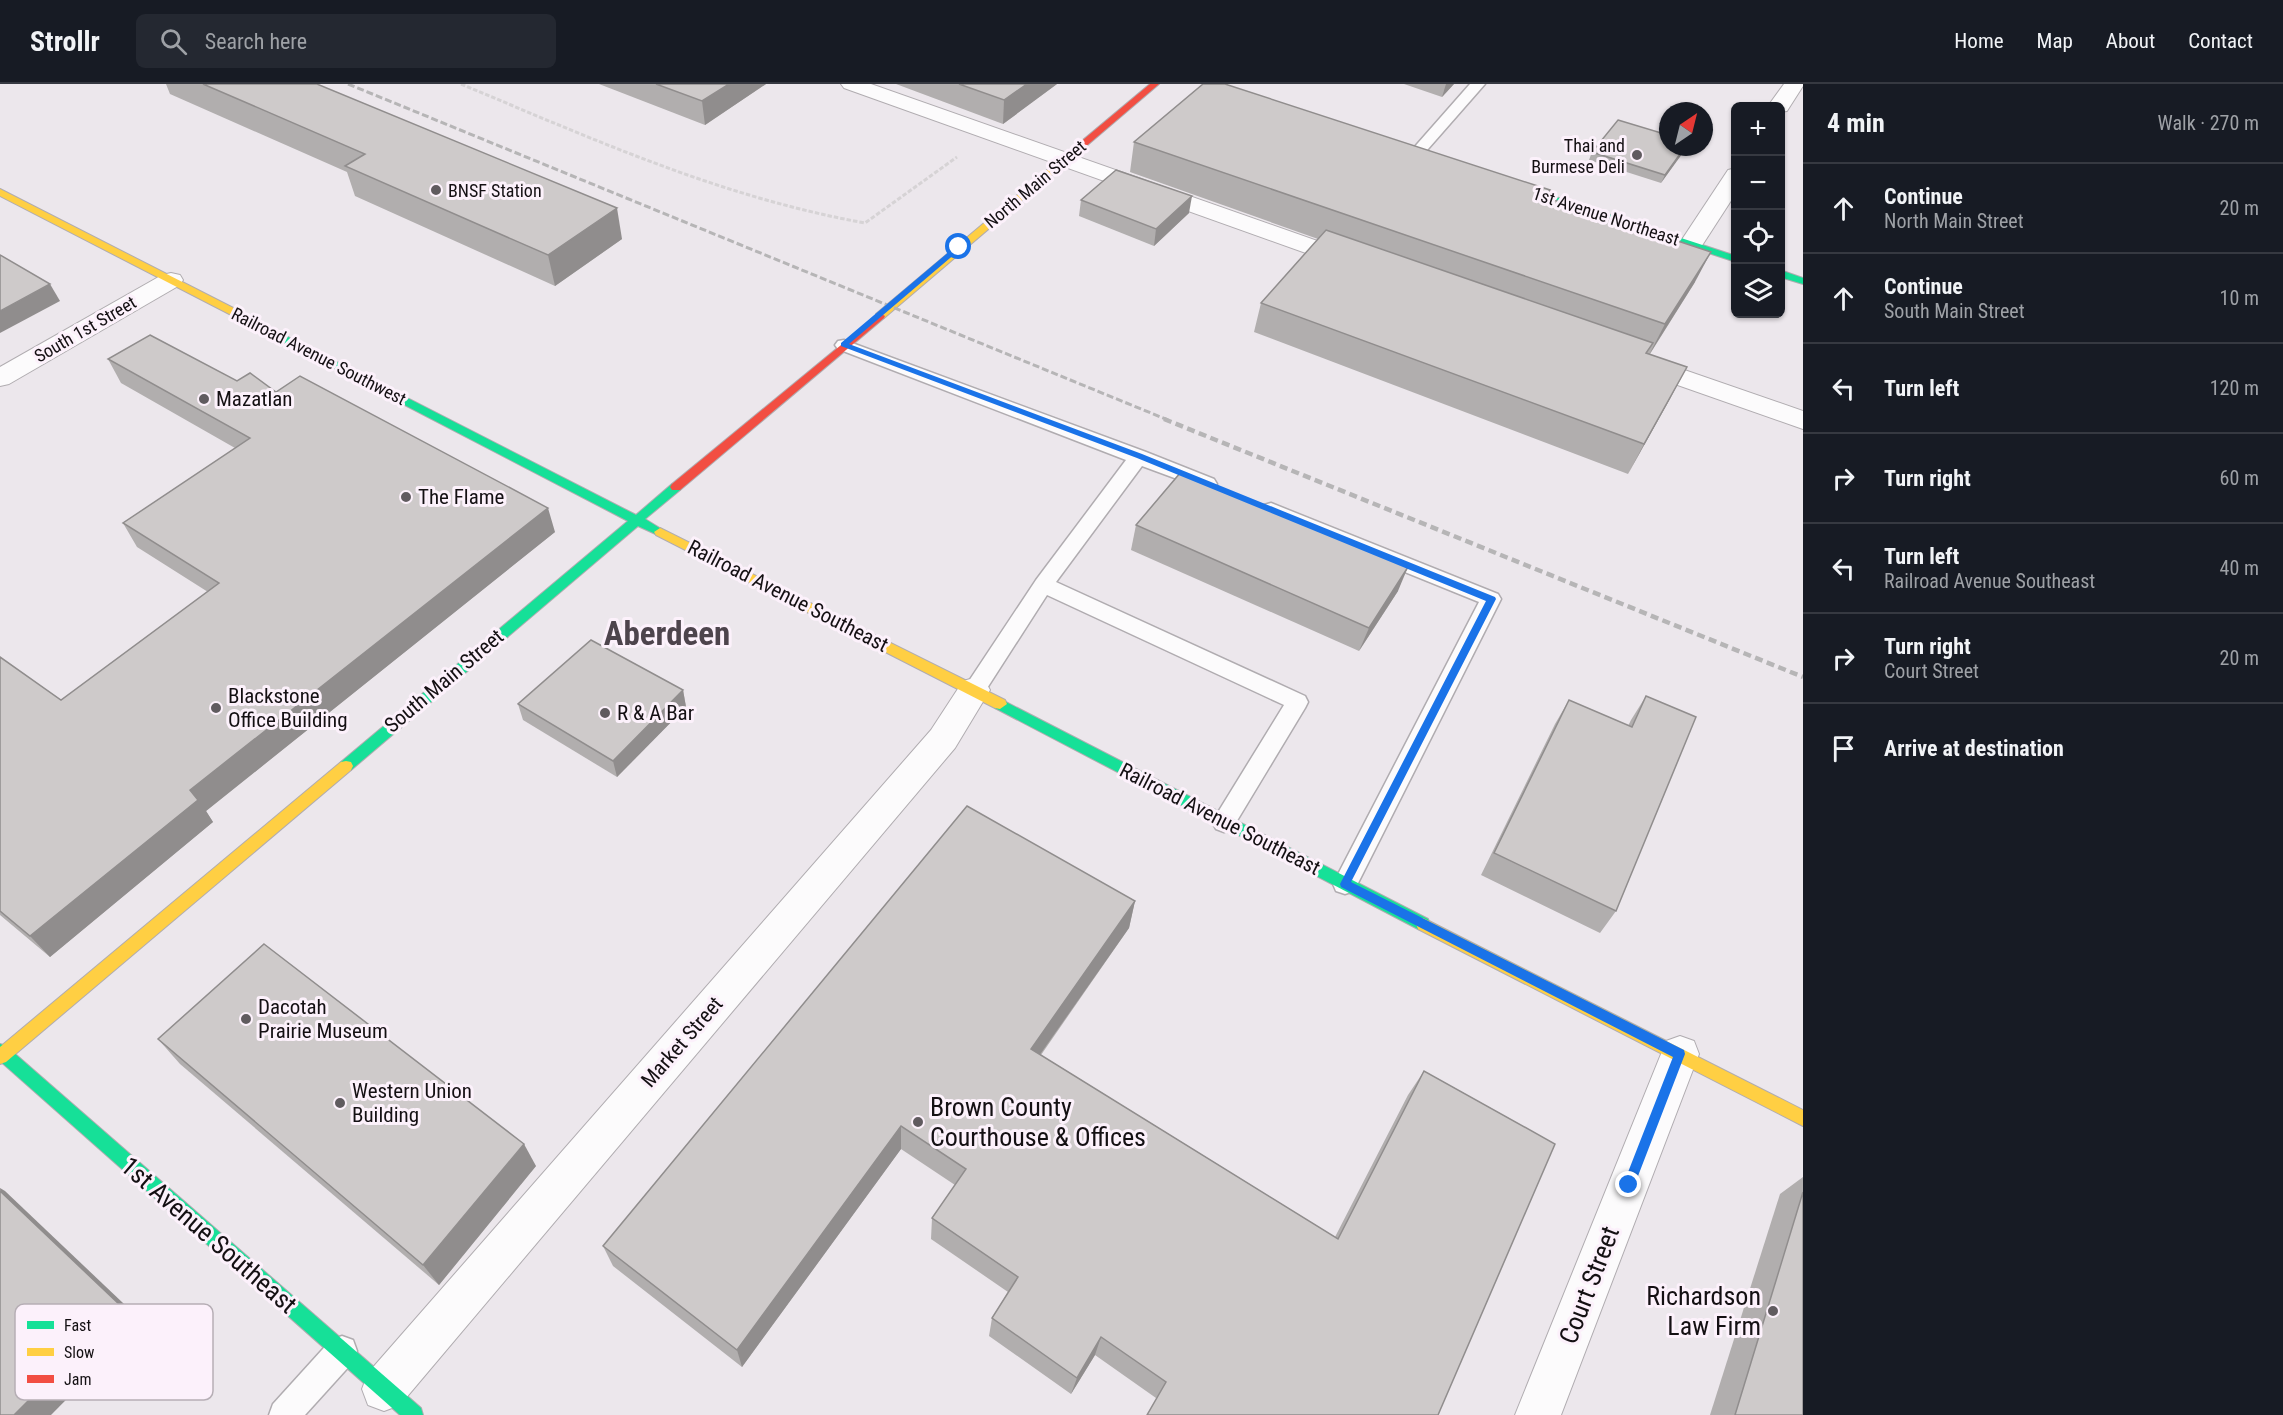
<!DOCTYPE html>
<meta charset="utf-8">
<style>
:root{--surface:#171b24;--page:#242831;--text:#f1f3f6;--muted:#9ea1a6;--line:#363941}
body{margin:0;font-family:"Roboto Condensed",sans-serif;background:var(--page);color:var(--text)}
.controls{position:absolute;right:18px;top:18px;display:grid;overflow:hidden;border-radius:9px;box-shadow:0 2px 4px #0004}
.controls button{width:54px;height:54px;display:grid;place-items:center;padding:0;border:0;border-bottom:2px solid var(--line);background:var(--surface);color:var(--text);font:30px sans-serif}
.compass{position:absolute;left:1659px;top:18px;width:54px;height:54px;border-radius:50%;background:var(--surface);box-shadow:0 2px 4px #0004;rotate:35deg}
.stop{position:absolute;width:18px;height:18px;margin:-14px;border:4px solid #1a73e8;border-radius:50%;background:#fff}
.stop.end{background:#1a73e8;border-color:#fff;box-shadow:0 2px 6px #0008}
.list{margin:0;padding:0;list-style:none}
h2{display:flex;justify-content:space-between;align-items:center;height:78px;margin:0;padding:0 24px;font-size:26px}
h2 small{font-size:20px;font-weight:400;color:var(--muted)}
.list li{display:grid;grid-template-columns:39px 1fr auto;gap:18px;align-items:center;box-sizing:border-box;height:90px;padding:0 24px;border-top:2px solid var(--line)}
.list b{display:block;font-size:22px;white-space:nowrap}
.list p{margin:0;font-size:20px;white-space:nowrap;color:var(--muted)}
.list em{font-size:20px;font-style:normal;color:var(--muted)}
.icon{flex:none;width:33px;height:33px;fill:none;stroke:currentColor;stroke-width:2;stroke-linecap:round;stroke-linejoin:round}
.map{position:relative;flex:none;width:1803px;height:1331px;overflow:hidden}
header{display:flex;align-items:center;gap:36px;box-sizing:border-box;height:84px;padding:0 30px;background:var(--surface);border-bottom:2px solid var(--line)}
header strong{font-size:28px}
nav{display:flex;gap:33px;margin-inline-start:auto;font-size:21px}
.search{width:420px;height:54px;background:var(--page);display:flex;align-items:center;gap:15px;box-sizing:border-box;padding:0 21px;border-radius:9px;color:var(--muted);font-size:22px}
main{display:flex}
aside{flex:1;background:var(--surface)}
.map>svg:first-child{display:block}
.lines{fill:none;stroke-linecap:round;stroke-linejoin:round}
.lane-casing{stroke:#b0acb0;stroke-width:3}
.street-casing{stroke:#b0acb0;stroke-width:2}
.fast-casing{stroke:#b0acb0;stroke-width:2}
.slow-casing{stroke:#b0acb0;stroke-width:2}
.jam-casing{stroke:#b0acb0;stroke-width:2}
.path{stroke:#d6d3d5;stroke-width:3;stroke-dasharray:4.5 2;stroke-linecap:butt}
.lane{fill:#fcfbfc;fill-rule:evenodd}
.street{fill:#fcfbfc;fill-rule:evenodd}
.fast{fill:#16e098;fill-rule:evenodd}
.slow{fill:#ffcf43;fill-rule:evenodd}
.jam{fill:#f24e42;fill-rule:evenodd}
.rail-far1{stroke:#b6b5b6;stroke-width:3;stroke-dasharray:7 3;stroke-linecap:butt}
.rail{stroke:#b6b5b6;stroke-width:4.5;stroke-dasharray:8 4.5;stroke-linecap:butt}
.wall{fill:#b1aeae}
.shaded-wall{fill:#908d8d}
.building{fill:#cecaca;stroke:#908d8d;stroke-width:1.5}
.route{fill:#1a73e8}
.poi-dot{fill:#605b5f;stroke:#fcf1fb;stroke-width:2}
.labels{text-anchor:middle;dominant-baseline:central;stroke-width:6;stroke-linejoin:round;paint-order:stroke}
.far-poi-label{font-size:18px;fill:#141013;stroke:#fcf1fb;text-anchor:end}
.far-street-label{font-size:18px;fill:#141013;stroke:#fcf1fb}
.poi-label{font-size:21px;fill:#141013;stroke:#fcf1fb;text-anchor:start}
.street-label{font-size:21px;fill:#141013;stroke:#fcf1fb}
.near-poi-label{font-size:26px;fill:#141013;stroke:#fcf1fb;text-anchor:start}
.near-street-label{font-size:26px;fill:#141013;stroke:#fcf1fb}
.town-label{font-size:33px;font-weight:bold;fill:#4d444c;stroke:#fcf1fb}
.key{fill:#fcf1fb;stroke:#b6aeb5;stroke-width:1.5}
.key-label{font-size:16px;fill:#141013}
</style>
<header>
<strong>Strollr</strong>
<div class="search"><svg class="icon" aria-label="search" viewBox="0 0 24 24"><circle cx="10" cy="10" r="6"/><path d="M15 15l6 6"/></svg>Search here</div>
<nav><a>Home</a><a>Map</a><a>About</a><a>Contact</a></nav>
</header>
<main>
<div class="map">
<svg width="1803" height="1331" viewBox="0 0 1803 1331">
<rect width="100%" height="100%" fill="#ece7ec"/>
<g class="lines">
<g class="lane-casing">
<g id="lane">
<polygon points="1470,0 1485,0 1421,73 1411,73 1408,70 1411,67"/>
<polygon points="844,256 1146,368 1214,395 1217,400 1214,405 1207,406 1142,382 1056,498 1305,612 1308,618 1305,624 1232,745 1224,748 1216,745 1212,738 1284,621 1047,511 982,612 974,614 966,612 963,606 1036,496 1126,376 838,265 835,261 838,257"/>
<polygon points="1271,419 1498,510 1501,515 1354,807 1345,810 1336,807 1333,800 1479,518 1264,431 1261,426 1264,421"/>
<polygon points="342,1252 353,1256 357,1267 353,1278 305,1331 269,1331 273,1320 331,1256"/>
</g>
</g>
<g class="street-casing">
<g id="street">
<polygon points="841,0 871,0 1363,173 1366,178 1363,183 1354,185 1345,183 844,4"/>
<polygon points="1784,0 1803,0 1803,2 1787,27 1780,28 1780,22 1768,22"/>
<polygon points="1736,84 1736,109 1703,160 1699,165 1691,167 1683,165 1679,160 1728,86"/>
<polygon points="171,189 180,191 183,196 180,201 9,300 0,302 0,283 162,191"/>
<polygon points="1641,271 1803,327 1803,345 1632,285 1628,279 1632,273"/>
<polygon points="974,594 985,597 990,606 955,664 400,1321 384,1327 368,1321 362,1305 368,1289 931,646 963,597"/>
<polygon points="1680,952 1694,957 1699,970 1561,1331 1515,1331 1661,970 1666,957"/>
</g>
</g>
<g class="fast-casing">
<g id="fast">
<polygon points="1501,97 1507,97 1736,172 1736,178 1501,101"/>
<polygon points="1780,186 1803,194 1803,200 1780,193"/>
<polygon points="245,231 636,431 672,400 680,400 682,403 680,406 645,435 666,448 660,452 638,442 351,686 341,686 339,682 341,678 628,437 241,236 240,234"/>
<polygon points="1000,615 1428,835 1430,840 1428,845 1423,846 1418,845 995,624 993,620 995,616"/>
<polygon points="0,960 6,962 421,1324 423,1331 400,1331 0,977"/>
</g>
</g>
<g class="slow-casing">
<g id="slow">
<polygon points="1065,71 1073,73 884,234 876,234 876,230"/>
<polygon points="0,105 249,232 250,234 249,236 241,236 0,112"/>
<polygon points="660,444 1005,616 1007,620 1000,625 995,624 656,451 654,448"/>
<polygon points="346,677 351,678 353,682 351,686 6,978 0,980 0,963 341,678"/>
<polygon points="1423,834 1803,1026 1803,1042 1418,845 1416,840 1418,835"/>
</g>
</g>
<g class="jam-casing">
<g id="jam">
<polygon points="1150,0 1159,0 1071,75 1065,75 1065,71"/>
<polygon points="880,229 885,232 884,234 680,406 672,406 670,403 672,400"/>
</g>
</g>
<path class="path" d="M461 0C595 56 721 113 865 139L957 73"/>
<use href="#lane" class="lane"/>
<use href="#street" class="street"/>
<use href="#fast" class="fast"/>
<use href="#slow" class="slow"/>
<use href="#jam" class="jam"/>
<polyline class="rail-far1" points="348,0 1168,336"/>
<polyline class="rail" points="1164,335 1803,593"/>
</g>
<g class="wall">
<polygon points="166,0 317,0 622,155 555,202 355,112 347,88 170,10"/>
<polygon points="599,0 766,0 705,41"/>
<polygon points="896,0 1057,0 1003,40"/>
<polygon points="1404,0 1454,0 1442,13"/>
<polygon points="1134,58 1547,114 1695,198 1650,270 1671,313 1628,390 1254,248 1261,219 1318,155 1130,88"/>
<polygon points="1668,63 1686,63 1661,99 1589,76 1592,68"/>
<polygon points="1081,116 1189,129 1154,162 1079,132"/>
<polygon points="108,275 237,297 276,308 555,448 206,727 213,738 50,873 0,831 0,573 61,616 208,508 137,463 123,439 235,364 121,299"/>
<polygon points="1136,441 1398,507 1359,567 1131,466"/>
<polygon points="683,606 686,623 617,693 523,636 518,620"/>
<polygon points="1646,612 1616,827 1600,849 1481,791 1555,640 1569,616 1628,642 1631,636"/>
<polygon points="1135,817 1129,844 1041,971 1335,1153 1408,1011 1424,987 1555,1060 1156,1314 1095,1271 1071,1310 989,1252 992,1234 1008,1208 931,1155 932,1134 955,1101 901,1065 742,1283 613,1182 603,1162"/>
<polygon points="158,955 536,1082 439,1201 180,980"/>
<polygon points="1803,1093 1803,1331 1710,1331 1780,1110"/>
</g>
<g class="shaded-wall">
<polygon points="729,0 766,0 705,41 702,17"/>
<polygon points="1027,0 1057,0 1003,40 1004,16"/>
<polygon points="1446,0 1454,0 1442,13"/>
<polygon points="1685,63 1686,63 1685,66 1661,99 1665,91"/>
<polygon points="1192,112 1189,129 1154,162 1156,145"/>
<polygon points="617,124 622,155 555,202 548,171"/>
<polygon points="1711,168 1695,198 1649,271 1665,240"/>
<polygon points="50,200 60,217 0,249 0,227"/>
<polygon points="1687,283 1671,313 1628,390 1644,360"/>
<polygon points="548,424 555,448 206,727 213,738 50,873 30,852 190,706"/>
<polygon points="1408,483 1398,507 1359,567 1369,544"/>
<polygon points="683,606 686,623 617,693 613,677"/>
<polygon points="1135,817 1129,844 1027,989 1031,965"/>
<polygon points="901,1042 901,1065 742,1283 737,1266"/>
<polygon points="524,1060 536,1082 439,1201 423,1181"/>
<polygon points="0,1104 5,1107 143,1238 51,1331 14,1331"/>
<polygon points="1101,1253 1095,1271 1071,1310 1077,1294"/>
</g>
<g class="building">
<polygon points="203,0 317,0 617,124 548,171 345,82 365,70"/>
<polygon points="656,0 729,0 702,17"/>
<polygon points="959,0 1027,0 1004,16"/>
<polygon points="1203,0 1225,0 1550,106 1545,113 1711,168 1665,240 1134,58"/>
<polygon points="1618,36 1668,51 1668,63 1685,63 1665,91 1592,68"/>
<polygon points="1116,86 1192,112 1156,145 1081,116"/>
<polygon points="1326,146 1653,259 1646,269 1687,283 1644,360 1261,219"/>
<polygon points="0,171 50,200 0,227"/>
<polygon points="150,251 237,297 250,289 276,308 300,292 548,424 190,706 198,716 30,852 0,827 0,573 61,616 219,499 123,439 250,354 108,275"/>
<polygon points="1181,388 1408,483 1369,544 1136,441"/>
<polygon points="591,556 683,606 613,677 518,620"/>
<polygon points="1646,612 1696,633 1616,827 1494,769 1569,616 1632,643"/>
<polygon points="967,722 1135,817 1031,965 1338,1155 1424,987 1555,1060 1438,1331 1147,1331 1166,1298 1101,1253 1077,1294 992,1234 1018,1193 932,1134 966,1085 901,1042 737,1266 603,1162"/>
<polygon points="264,860 524,1060 423,1181 158,955"/>
<polygon points="0,1107 122,1223 14,1331 0,1331"/>
<polygon points="1803,1108 1803,1331 1735,1331"/>
</g>
<polygon class="route" points="957,161 963,163 849,260 1142,370 1495,513 1496,515 1351,798 1684,966 1685,970 1633,1105 1629,1106 1623,1101 1673,973 1341,803 1340,800 1486,517 1137,374 841,262 841,259"/>
<g class="poi-dot">
<circle cx="1637" cy="71" r="6"/>
<circle cx="436" cy="106" r="6"/>
<circle cx="204" cy="315" r="6"/>
<circle cx="406" cy="413" r="6"/>
<circle cx="216" cy="624" r="6"/>
<circle cx="605" cy="629" r="6"/>
<circle cx="246" cy="935" r="6"/>
<circle cx="340" cy="1019" r="6"/>
<circle cx="918" cy="1038" r="6"/>
<circle cx="1773" cy="1227" r="6"/>
</g>
<g class="labels">
<g class="far-poi-label">
<text x="1625" y="61">Thai and<tspan x="1625" dy="21">Burmese Deli</tspan></text>
<text x="448" y="106" text-anchor="start">BNSF Station</text>
</g>
<g class="far-street-label">
<text transform="translate(1035 100) rotate(-40)">North Main Street</text>
<text transform="translate(1606 132) rotate(18)">1st Avenue Northeast</text>
<text transform="translate(85 245) rotate(-30)">South 1st Street</text>
<text transform="translate(319 272) rotate(27)">Railroad Avenue Southwest</text>
</g>
<g class="poi-label">
<text x="216" y="315">Mazatlan</text>
<text x="418" y="413">The Flame</text>
<text x="228" y="612">Blackstone<tspan x="228" dy="24">Office Building</tspan></text>
<text x="617" y="629">R &amp; A Bar</text>
<text x="258" y="923">Dacotah<tspan x="258" dy="24">Prairie Museum</tspan></text>
<text x="352" y="1007">Western Union<tspan x="352" dy="24">Building</tspan></text>
</g>
<g class="street-label">
<text transform="translate(788 512) rotate(27)">Railroad Avenue Southeast</text>
<text transform="translate(444 597) rotate(-40)">South Main Street</text>
<text transform="translate(1220 735) rotate(27)">Railroad Avenue Southeast</text>
<text transform="translate(682 958) rotate(-49)">Market Street</text>
</g>
<g class="near-poi-label">
<text x="930" y="1023">Brown County<tspan x="930" dy="30">Courthouse &amp; Offices</tspan></text>
<text x="1761" y="1212" text-anchor="end">Richardson<tspan x="1761" dy="30">Law Firm</tspan></text>
</g>
<g class="near-street-label">
<text transform="translate(209 1151) rotate(41)">1st Avenue Southeast</text>
<text transform="translate(1589 1201) rotate(-69)">Court Street</text>
</g>
<g class="town-label">
<text x="667" y="549">Aberdeen</text>
</g>
</g>
<rect x="15" y="1220" width="198" height="96" rx="9" class="key"/>
<rect x="27" y="1237" width="27" height="8" fill="#16e098"/>
<rect x="27" y="1264" width="27" height="8" fill="#ffcf43"/>
<rect x="27" y="1291" width="27" height="8" fill="#f24e42"/>
<g class="key-label">
<text x="64" y="1247">Fast</text>
<text x="64" y="1274">Slow</text>
<text x="64" y="1301">Jam</text>
</g>
</svg>
<div class="controls">
<button>+</button>
<button>−</button>
<button><svg class="icon" aria-label="locate" viewBox="0 0 24 24"><circle cx="12" cy="12" r="6"/><path d="M12 2v4M12 18v4M2 12h4M18 12h4"/></svg></button>
<button><svg class="icon" aria-label="layers" viewBox="0 0 24 24"><path d="M12 4l9 5-9 5-9-5zM3 14l9 5 9-5"/></svg></button>
</div>
<svg class="compass" viewBox="-18 -18 36 36"><path d="M0-13l5 13h-10z" fill="#e53935"/><path d="M0 13l5-13h-10z" fill="#9ea1a6"/></svg>
<div class="stop" style="left:959px;top:163px"></div>
<div class="stop end" style="left:1629px;top:1101px"></div>
</div>
<aside>
<h2>4 min<small>Walk · 270 m</small></h2>
<ul class="list">
<li><svg class="icon" aria-label="ahead" viewBox="0 0 24 24"><path d="M12 20V5M6 11l6-6 6 6"/></svg><div><b>Continue</b><p>North Main Street</p></div><em>20 m</em></li>
<li><svg class="icon" aria-label="ahead" viewBox="0 0 24 24"><path d="M12 20V5M6 11l6-6 6 6"/></svg><div><b>Continue</b><p>South Main Street</p></div><em>10 m</em></li>
<li><svg class="icon" aria-label="left" viewBox="0 0 24 24"><path d="M17 20v-9H6M10 6l-5 5 5 5"/></svg><div><b>Turn left</b></div><em>120 m</em></li>
<li><svg class="icon" aria-label="right" viewBox="0 0 24 24"><path d="M7 20v-9h11M14 6l5 5-5 5"/></svg><div><b>Turn right</b></div><em>60 m</em></li>
<li><svg class="icon" aria-label="left" viewBox="0 0 24 24"><path d="M17 20v-9H6M10 6l-5 5 5 5"/></svg><div><b>Turn left</b><p>Railroad Avenue Southeast</p></div><em>40 m</em></li>
<li><svg class="icon" aria-label="right" viewBox="0 0 24 24"><path d="M7 20v-9h11M14 6l5 5-5 5"/></svg><div><b>Turn right</b><p>Court Street</p></div><em>20 m</em></li>
<li><svg class="icon" aria-label="arrive" viewBox="0 0 24 24"><path d="M6 21V4h12l-3 4 3 4H6"/></svg><div><b>Arrive at destination</b></div></li>
</ul>
</aside>
</main>
